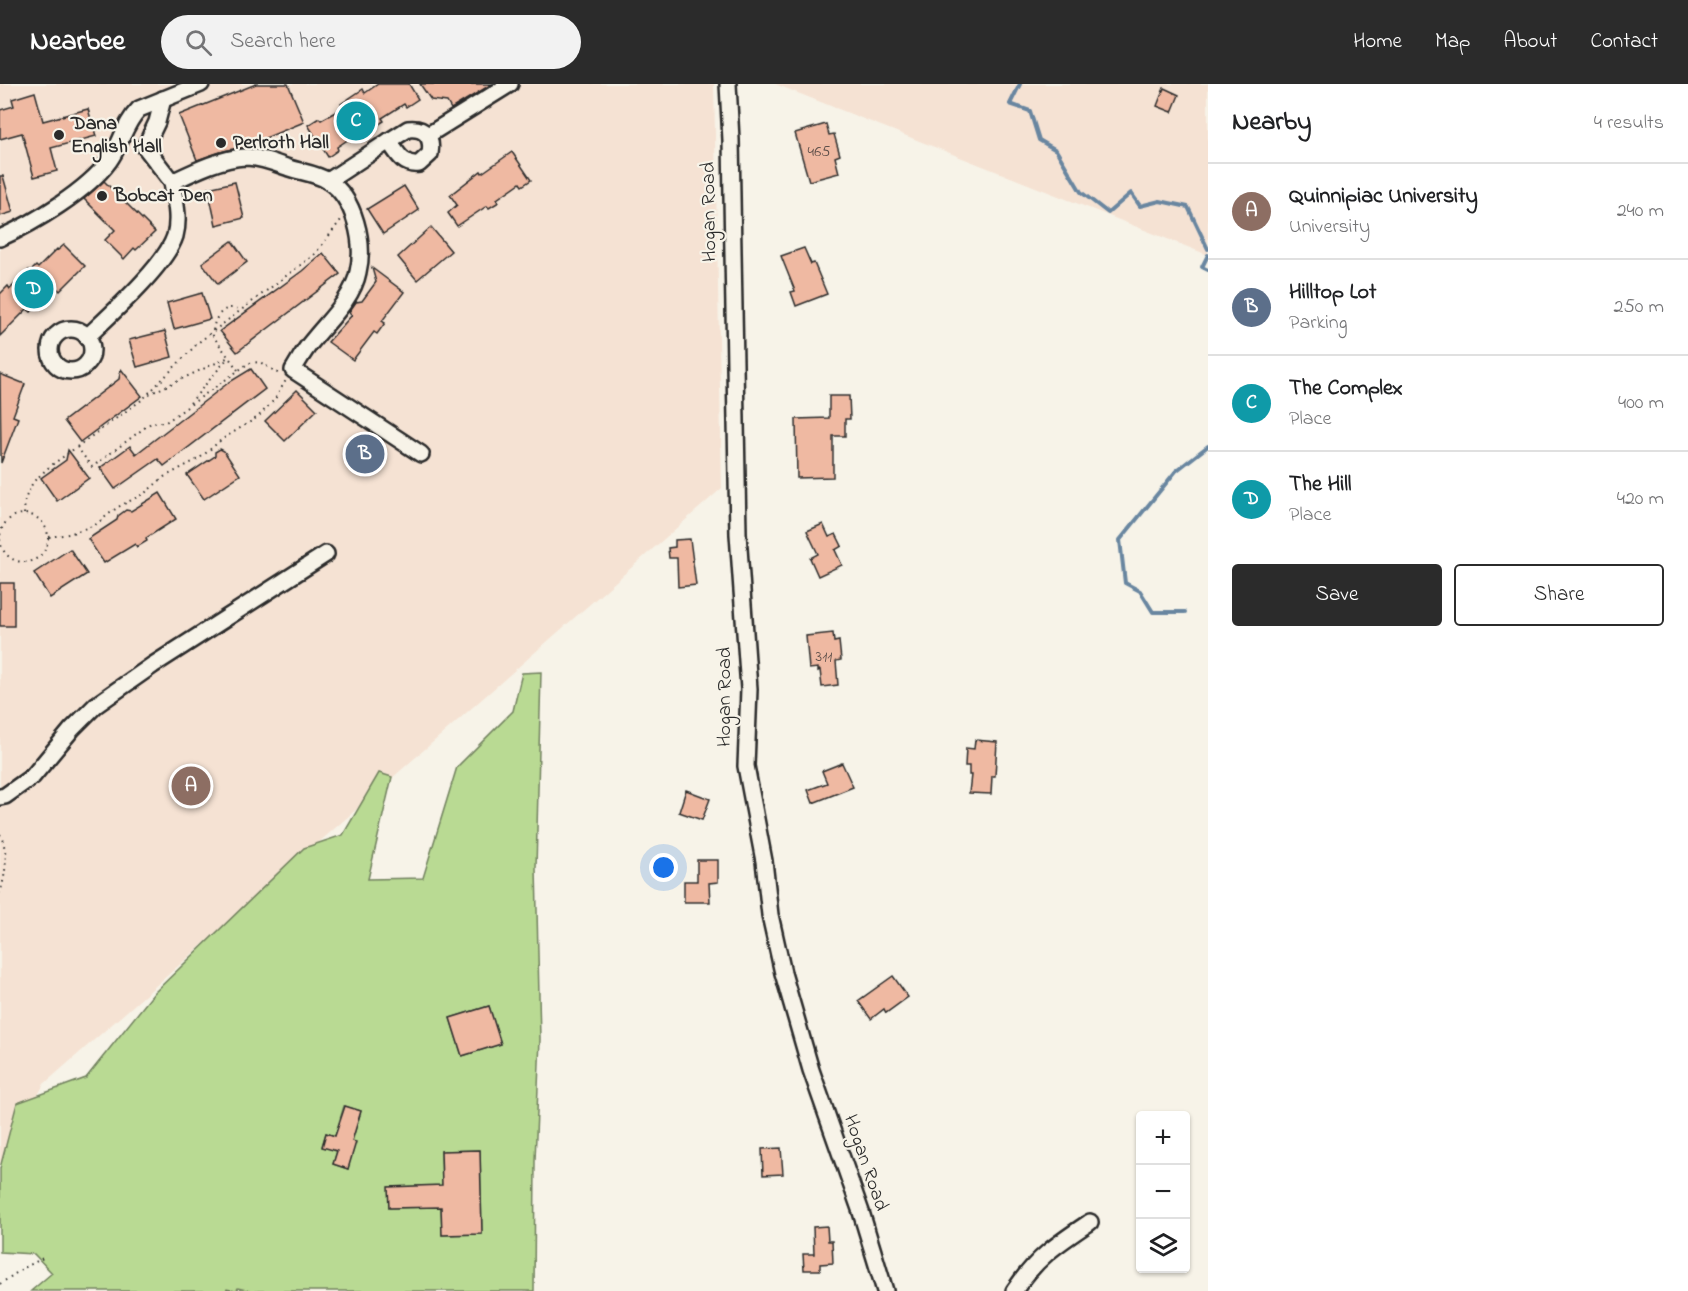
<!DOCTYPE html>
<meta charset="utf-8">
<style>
:root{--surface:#fff;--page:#f2f2f2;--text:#202124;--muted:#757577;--line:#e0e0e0;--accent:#2b2b2b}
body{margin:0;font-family:"Indie Flower",sans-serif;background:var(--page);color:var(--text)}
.controls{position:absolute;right:18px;bottom:18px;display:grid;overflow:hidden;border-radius:6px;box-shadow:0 2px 4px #0004}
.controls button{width:54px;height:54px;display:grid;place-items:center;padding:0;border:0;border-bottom:2px solid var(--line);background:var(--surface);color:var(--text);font:30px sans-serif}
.you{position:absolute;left:664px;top:784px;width:21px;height:21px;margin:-15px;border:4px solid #fff;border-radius:50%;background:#1a73e8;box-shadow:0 0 0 9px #1a73e833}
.badge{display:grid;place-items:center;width:39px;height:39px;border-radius:50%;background:var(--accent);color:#fff;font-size:20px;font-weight:700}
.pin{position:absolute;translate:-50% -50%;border:3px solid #fff;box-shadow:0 2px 6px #0006}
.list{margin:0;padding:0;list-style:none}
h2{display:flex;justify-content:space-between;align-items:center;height:78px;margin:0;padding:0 24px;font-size:26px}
h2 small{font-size:20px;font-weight:400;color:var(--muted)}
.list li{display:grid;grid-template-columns:39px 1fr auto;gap:18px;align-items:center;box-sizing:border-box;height:96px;padding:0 24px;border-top:2px solid var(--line)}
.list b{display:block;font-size:22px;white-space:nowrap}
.list p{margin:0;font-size:20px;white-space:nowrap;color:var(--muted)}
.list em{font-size:20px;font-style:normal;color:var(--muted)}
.actions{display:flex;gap:12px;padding:18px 24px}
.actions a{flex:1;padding:14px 0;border:2px solid var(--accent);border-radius:6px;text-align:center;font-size:21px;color:var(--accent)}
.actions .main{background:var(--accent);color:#fff}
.icon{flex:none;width:33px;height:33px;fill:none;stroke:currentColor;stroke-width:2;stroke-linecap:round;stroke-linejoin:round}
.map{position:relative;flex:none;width:1208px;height:1207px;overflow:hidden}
header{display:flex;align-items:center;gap:36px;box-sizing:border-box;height:84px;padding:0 30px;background:var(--accent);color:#fff}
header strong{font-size:28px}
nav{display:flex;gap:33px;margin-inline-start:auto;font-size:21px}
.search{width:420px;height:54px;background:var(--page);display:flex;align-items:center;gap:15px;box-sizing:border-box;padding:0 21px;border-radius:33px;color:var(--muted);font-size:22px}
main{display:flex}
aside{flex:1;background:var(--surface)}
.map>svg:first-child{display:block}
.built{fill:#f5e2d3}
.green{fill:#b9da93;stroke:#72825f;stroke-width:1.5;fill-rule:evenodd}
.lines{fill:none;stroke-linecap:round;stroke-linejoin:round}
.stream{stroke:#6986a0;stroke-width:4}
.building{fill:#efb9a2;stroke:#2b2b2b;stroke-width:1.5}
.minor-casing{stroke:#2b2b2b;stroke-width:20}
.path{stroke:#2b2b2b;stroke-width:2;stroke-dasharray:1.5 4.5;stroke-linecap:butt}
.minor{stroke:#f7f3e8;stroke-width:15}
.poi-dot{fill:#2b2b2b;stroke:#f7f3e8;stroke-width:2}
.labels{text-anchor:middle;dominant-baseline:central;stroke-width:4.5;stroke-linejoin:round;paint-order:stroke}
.number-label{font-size:16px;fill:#5c4e49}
.poi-label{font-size:20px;font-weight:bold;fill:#2b2b2b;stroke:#f7f3e8;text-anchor:start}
.street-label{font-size:20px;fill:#2b2b2b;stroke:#f7f3e8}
</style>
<header>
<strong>Nearbee</strong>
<div class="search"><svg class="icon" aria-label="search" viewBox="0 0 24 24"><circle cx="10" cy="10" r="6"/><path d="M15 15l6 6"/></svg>Search here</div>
<nav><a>Home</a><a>Map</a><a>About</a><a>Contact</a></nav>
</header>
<main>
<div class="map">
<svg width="1208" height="1207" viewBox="0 0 1208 1207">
<rect width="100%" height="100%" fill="#f7f3e8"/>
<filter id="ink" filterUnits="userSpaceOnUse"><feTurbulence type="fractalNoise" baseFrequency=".0167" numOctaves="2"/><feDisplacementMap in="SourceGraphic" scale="12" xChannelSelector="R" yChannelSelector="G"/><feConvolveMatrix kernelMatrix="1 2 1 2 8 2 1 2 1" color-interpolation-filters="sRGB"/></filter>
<g filter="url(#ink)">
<g class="built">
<polygon points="0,0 714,0 722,404 44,1000 0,1081"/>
<polygon points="775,0 1208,0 1208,171"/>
</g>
<path class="green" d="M541 588 536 784 540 955 535 1076 534 1207H251L238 1204 236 1207 227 1205 226 1207H31L52 1189 34 1170 0 1168V1084L17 1019 86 994 154 909 304 764 343 751 379 689 392 693 368 795 423 794 457 683 513 627 522 589ZM489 922 501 960 462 972 450 934ZM344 1022 361 1027 352 1057 348 1085 333 1080 337 1067 322 1062 326 1049 335 1052ZM480 1066 482 1150 442 1151 441 1119 435 1123 389 1124V1103L434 1102 442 1107 441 1067Z"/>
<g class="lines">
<g class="stream">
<polyline points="1020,0 1010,20 1030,27 1039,56 1056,66 1081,108 1108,129 1131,109 1140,122 1160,117 1188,123 1208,165"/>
<polyline points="1208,171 1202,183 1208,186"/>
<polyline points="1185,528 1153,528 1140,507 1125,499 1120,456 1176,387 1208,362"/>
</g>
</g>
<g class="building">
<polygon points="256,0 288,0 304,38 241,64 224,67 197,76 179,31"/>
<polygon points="378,0 409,0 418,15 406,23 404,20 382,34 384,37 360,52 358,49 337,63 338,66 328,73 308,41 319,34 321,36 339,26 343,23 341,20 363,5 365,9"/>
<polygon points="420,0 492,0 451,25 447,18 431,16"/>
<polygon points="1164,4 1179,11 1172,28 1157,22"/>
<polygon points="35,8 43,37 88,25 96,52 51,64 57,87 34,93 22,49 0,55 0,26 14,22 12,15"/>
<polygon points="826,40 829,51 834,50 840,71 835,73 839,89 809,97 795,49"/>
<polygon points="512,68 531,96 522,102 520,99 497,115 499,118 489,124 487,122 457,142 448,129 457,121 450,111 481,87 482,89"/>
<polygon points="0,92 3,92 13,128 0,132"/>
<polygon points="104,97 155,148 136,166 134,164 124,175 105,156 115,146 84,115"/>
<polygon points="235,98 244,134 216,141 208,104"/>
<polygon points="404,102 419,126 383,150 367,125"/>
<polygon points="431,143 451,167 417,196 398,173"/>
<polygon points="232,157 247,178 218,200 202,179"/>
<polygon points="64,161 85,182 60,207 56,203 31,228 27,225 0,252 0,210 8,202 10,205 29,186 31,187 36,182 38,184 57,165 58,166"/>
<polygon points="804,164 811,180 814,179 827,210 796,222 791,208 795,207 781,172"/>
<polygon points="323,169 340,190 237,268 220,247 302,187"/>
<polygon points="372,184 404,208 382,237 385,239 377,250 374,248 353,276 328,258 352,231 349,228 356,218 362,217 376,198"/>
<polygon points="202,209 210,235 174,245 167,219"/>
<polygon points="165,247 172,273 137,283 129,256"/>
<polygon points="121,285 142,312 80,358 64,337 119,295"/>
<polygon points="251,285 265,305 164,382 158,375 115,405 100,384 130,362 136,370 228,299"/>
<polygon points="0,290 25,300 13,332 18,334 1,379"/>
<polygon points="297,306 317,326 285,357 265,337"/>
<polygon points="829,312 849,312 850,335 845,335 845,352 833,352 833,393 797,394 796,335 829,334"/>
<polygon points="220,365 224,367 240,391 204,415 187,391 215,372 215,368"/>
<polygon points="68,366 89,394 57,417 41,394 66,376"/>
<polygon points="160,409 176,435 146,454 147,457 137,463 135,460 104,479 88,455 117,436 118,432 126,426 131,427"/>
<polygon points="823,440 829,453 836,450 842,462 835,466 842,481 818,492 810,474 818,470 807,447"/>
<polygon points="690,455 696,501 678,503 677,474 669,474 668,464 675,463 675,456"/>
<polygon points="70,465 87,490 50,514 34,489"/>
<rect x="0" y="499" width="14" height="43"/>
<polygon points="833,549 834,558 839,557 841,576 836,577 838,601 822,603 820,586 818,587 818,584 809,585 806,552"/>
<polygon points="975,656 997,658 995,692 992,692 991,710 969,709 971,691 969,691 969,682 965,682 966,664 974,665"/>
<polygon points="842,679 853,703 813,719 808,706 827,699 822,687"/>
<polygon points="686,706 710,715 702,736 679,728"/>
<polygon points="697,776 718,776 718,798 709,799 710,818 684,818 684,797 697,797"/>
<polygon points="893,892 908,913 886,929 884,925 871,935 858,917"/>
<polygon points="489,922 501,960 462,972 450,934"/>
<polygon points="345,1022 361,1027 352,1057 356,1058 348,1085 333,1080 337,1067 322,1063 326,1049 335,1052"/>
<polygon points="781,1064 783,1090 763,1091 762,1065"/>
<polygon points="480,1066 482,1150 442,1151 441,1123 389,1124 388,1103 442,1101 441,1067"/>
<polygon points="827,1142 828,1157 832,1157 833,1179 820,1180 820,1186 804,1186 803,1170 814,1170 813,1143"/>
</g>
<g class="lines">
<g class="minor-casing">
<g id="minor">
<polyline points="728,0 731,56 738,450 749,605 746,682 764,777 770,831 783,889 811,986 861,1128 885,1207"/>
<path d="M163 15 157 38 145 63 172 98C193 88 221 74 245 73 260 73 275 79 289 84 301 88 318 90 328 97 355 114 365 159 358 188 353 214 329 236 313 256 305 265 299 276 293 286L421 370"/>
<path d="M408 45C425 43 433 53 430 70L419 80C403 82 397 69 389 57Z"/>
<polyline points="428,51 510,0"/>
<polyline points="328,97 389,57"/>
<path d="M0 154C34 139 87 107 109 77 121 61 124 40 139 25L201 0"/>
<circle cx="71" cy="266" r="21"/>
<path d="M87 253C110 231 166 181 175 152 180 134 175 116 172 98"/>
<polyline points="0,713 5,712 33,692 72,645 96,621 153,581 326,470"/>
<path d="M1014 1207C1037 1173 1057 1160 1090 1138"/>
</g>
</g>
<g class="path">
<path d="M238 286 213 252C212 235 223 218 241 226"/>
<polyline points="149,310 229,273"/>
<polyline points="190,319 227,275"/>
<polyline points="77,363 92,383 151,339 166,338 249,279 260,278 279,290"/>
<circle cx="24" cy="454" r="24"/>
<polyline points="24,430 25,415 33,398 49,383 143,315 199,258 315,170 341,136"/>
<polyline points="49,453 69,450 95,441 118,423 145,409 164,393 200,374 221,356 258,333 275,315 286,296"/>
<path d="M0 750C9 769 6 789 0 809"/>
<polyline points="0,1200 22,1185 45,1173"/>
</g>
<use href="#minor" class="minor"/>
</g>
</g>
<g class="poi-dot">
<circle cx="59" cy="51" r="6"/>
<circle cx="221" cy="59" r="6"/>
<circle cx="102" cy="112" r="6"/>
</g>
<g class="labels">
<g class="number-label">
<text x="819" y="68">465</text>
<text x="824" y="573">311</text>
</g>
<g class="poi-label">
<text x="71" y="40">Dana<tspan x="71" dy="23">English Hall</tspan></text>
<text x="233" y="59">Perlroth Hall</text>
<text x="114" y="112">Bobcat Den</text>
</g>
<g class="street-label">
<text transform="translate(710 128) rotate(-91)">Hogan Road</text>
<text transform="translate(725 613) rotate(-90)">Hogan Road</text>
<text transform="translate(865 1079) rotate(71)">Hogan Road</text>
</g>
</g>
</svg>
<div class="controls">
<button>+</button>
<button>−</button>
<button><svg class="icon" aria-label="layers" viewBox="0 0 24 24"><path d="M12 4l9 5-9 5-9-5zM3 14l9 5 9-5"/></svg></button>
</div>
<div class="you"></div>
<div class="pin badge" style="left:191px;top:702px;background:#8d6e63">A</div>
<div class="pin badge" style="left:365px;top:370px;background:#5c6f8a">B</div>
<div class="pin badge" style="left:356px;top:37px;background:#0f9aa8">C</div>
<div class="pin badge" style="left:34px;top:205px;background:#0f9aa8">D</div>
</div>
<aside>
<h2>Nearby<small>4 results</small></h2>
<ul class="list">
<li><span class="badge" style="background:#8d6e63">A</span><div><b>Quinnipiac University</b><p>University</p></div><em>240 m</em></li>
<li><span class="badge" style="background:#5c6f8a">B</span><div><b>Hilltop Lot</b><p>Parking</p></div><em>250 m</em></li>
<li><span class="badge" style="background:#0f9aa8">C</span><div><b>The Complex</b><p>Place</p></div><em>400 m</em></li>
<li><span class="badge" style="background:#0f9aa8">D</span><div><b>The Hill</b><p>Place</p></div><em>420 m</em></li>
</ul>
<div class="actions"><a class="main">Save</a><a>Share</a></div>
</aside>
</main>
